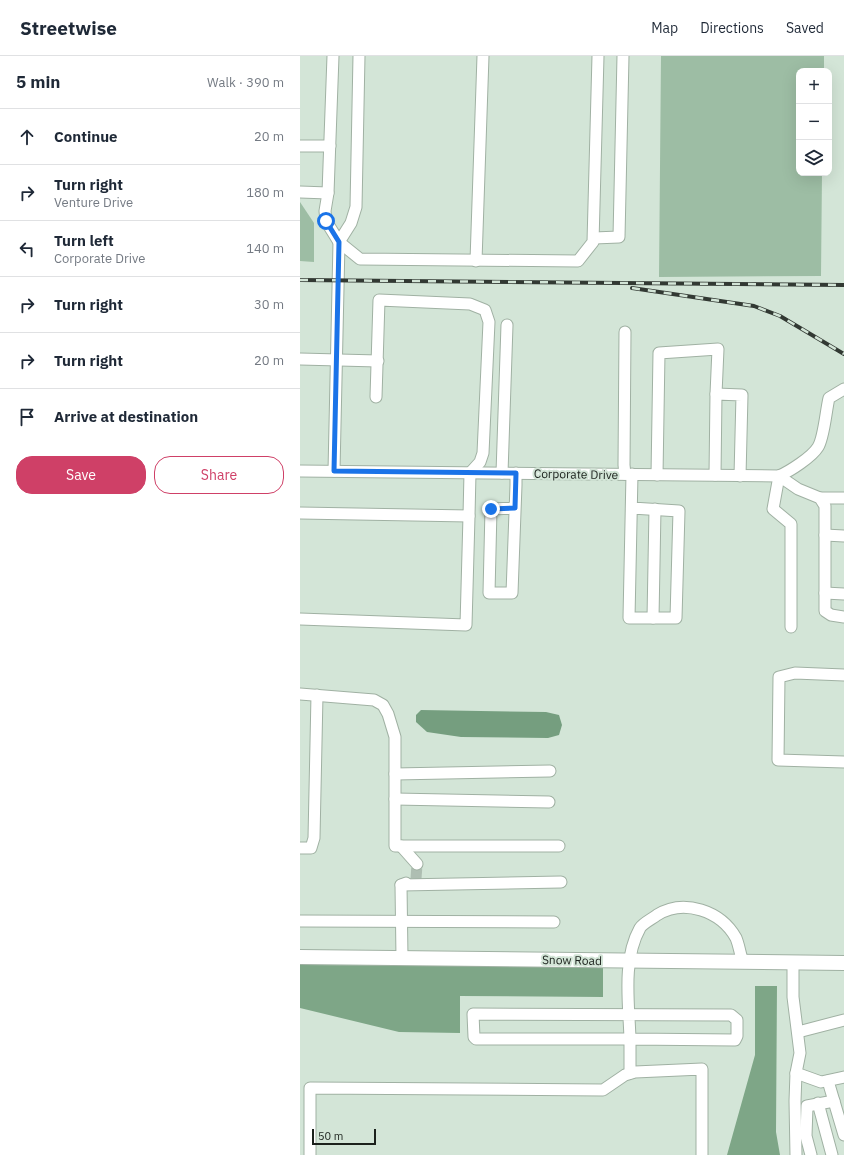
<!DOCTYPE html>
<meta charset="utf-8">
<style>
:root{--surface:#fff;--page:#f2f2f3;--text:#1f2937;--muted:#747a83;--line:#e0e1e3;--accent:#cf4067}
body{margin:0;font-family:"IBM Plex Sans",sans-serif;background:var(--page);color:var(--text)}
.controls{position:absolute;right:12px;top:12px;display:grid;overflow:hidden;border-radius:8px;box-shadow:0 4px 16px #0002}
.controls button{width:36px;height:36px;display:grid;place-items:center;padding:0;border:0;border-bottom:1px solid var(--line);background:var(--surface);color:var(--text);font:20px sans-serif}
.scale{position:absolute;left:12px;bottom:10px;width:64px;box-sizing:border-box;padding-left:4px;border:2px solid #1b211c;border-top:0;font-size:11px;line-height:14px;white-space:nowrap;color:#1b211c;-webkit-text-stroke:3px #d3e5d7;paint-order:stroke}
.stop{position:absolute;width:12px;height:12px;margin:-9px;border:3px solid #1a73e8;border-radius:50%;background:#fff}
.stop.end{background:#1a73e8;border-color:#fff;box-shadow:0 1px 4px #0008}
.list{margin:0;padding:0;list-style:none}
h2{display:flex;justify-content:space-between;align-items:center;height:52px;margin:0;padding:0 16px;font-size:17px}
h2 small{font-size:13px;font-weight:400;color:var(--muted)}
.list li{display:grid;grid-template-columns:26px 1fr auto;gap:12px;align-items:center;box-sizing:border-box;height:56px;padding:0 16px;border-top:1px solid var(--line)}
.list b{display:block;font-size:15px;white-space:nowrap}
.list p{margin:0;font-size:13px;white-space:nowrap;color:var(--muted)}
.list em{font-size:13px;font-style:normal;color:var(--muted)}
.actions{display:flex;gap:8px;padding:12px 16px}
.actions a{flex:1;padding:9px 0;border:1px solid var(--accent);border-radius:16px;text-align:center;font-size:14px;color:var(--accent)}
.actions .main{background:var(--accent);color:#fff}
.icon{flex:none;width:22px;height:22px;fill:none;stroke:currentColor;stroke-width:2;stroke-linecap:round;stroke-linejoin:round}
.map{position:relative;flex:none;width:544px;height:1099px;overflow:hidden}
header{display:flex;align-items:center;gap:24px;box-sizing:border-box;height:56px;padding:0 20px;background:var(--surface);border-bottom:1px solid var(--line)}
header strong{font-size:19px}
nav{display:flex;gap:22px;margin-inline-start:auto;font-size:14px}
main{display:flex}
aside{flex:1;background:var(--surface)}
.map>svg:first-child{display:block}
.green{fill:#9dbda4}
.forest{fill:#7ea687}
.water{fill:#759e7f}
.lines{fill:none;stroke-linecap:round;stroke-linejoin:round}
.minor-tunnel{stroke:#aebeb2;stroke-width:11;stroke-dasharray:11 5.5;stroke-linecap:butt}
.minor-casing{stroke:#a0b1a3;stroke-width:13}
.major-casing{stroke:#a0b1a3;stroke-width:16}
.minor{stroke:#fff;stroke-width:11}
.major{stroke:#fff;stroke-width:14}
.rail-casing{stroke:#323933;stroke-width:4}
.rail{stroke:#d3e5d7;stroke-width:2.5;stroke-dasharray:8;stroke-linecap:butt}
.route{stroke:#1a73e8;stroke-width:5}
.labels{text-anchor:middle;dominant-baseline:central;stroke-width:4;stroke-linejoin:round;paint-order:stroke}
.street-label{font-size:12px;fill:#1b211c;stroke:#d3e5d7}
</style>
<header>
<strong>Streetwise</strong>
<nav><a>Map</a><a>Directions</a><a>Saved</a></nav>
</header>
<main>
<aside>
<h2>5 min<small>Walk · 390 m</small></h2>
<ul class="list">
<li><svg class="icon" aria-label="ahead" viewBox="0 0 24 24"><path d="M12 20V5M6 11l6-6 6 6"/></svg><div><b>Continue</b></div><em>20 m</em></li>
<li><svg class="icon" aria-label="right" viewBox="0 0 24 24"><path d="M7 20v-9h11M14 6l5 5-5 5"/></svg><div><b>Turn right</b><p>Venture Drive</p></div><em>180 m</em></li>
<li><svg class="icon" aria-label="left" viewBox="0 0 24 24"><path d="M17 20v-9H6M10 6l-5 5 5 5"/></svg><div><b>Turn left</b><p>Corporate Drive</p></div><em>140 m</em></li>
<li><svg class="icon" aria-label="right" viewBox="0 0 24 24"><path d="M7 20v-9h11M14 6l5 5-5 5"/></svg><div><b>Turn right</b></div><em>30 m</em></li>
<li><svg class="icon" aria-label="right" viewBox="0 0 24 24"><path d="M7 20v-9h11M14 6l5 5-5 5"/></svg><div><b>Turn right</b></div><em>20 m</em></li>
<li><svg class="icon" aria-label="arrive" viewBox="0 0 24 24"><path d="M6 21V4h12l-3 4 3 4H6"/></svg><div><b>Arrive at destination</b></div></li>
</ul>
<div class="actions"><a class="main">Save</a><a>Share</a></div>
</aside>
<div class="map">
<svg width="544" height="1099" viewBox="0 0 544 1099">
<rect width="100%" height="100%" fill="#d3e5d7"/>
<g class="green">
<polygon points="361,0 524,0 524,15 499,15 499,117 522,117 521,220 359,221"/>
<polygon points="0,146 14,167 14,206 0,205"/>
</g>
<g class="forest">
<polygon points="0,909 303,910 303,941 160,940 160,977 99,976 0,952"/>
<polygon points="455,930 477,930 476,1076 480,1099 427,1099 455,999"/>
</g>
<polygon class="water" points="121,654 246,656 259,659 262,669 259,679 248,682 161,681 127,676 116,666 116,659"/>
<g class="lines">
<polyline class="minor-tunnel" points="116,823 117,808"/>
<g class="minor-casing">
<g id="minor">
<polyline points="33,0 28,137 25,155 26,165 39,186 60,203 278,205 293,186 298,0"/>
<polyline points="0,90 30,90"/>
<polyline points="0,136 28,137"/>
<polyline points="294,182 319,181 323,0"/>
<polyline points="176,205 183,0"/>
<polyline points="0,303 78,305"/>
<path d="M0 415 479 420C490 415 512 401 518 391 524 382 526 354 529 342L544 333"/>
<polyline points="34,415 39,186 51,167 56,151 59,0"/>
<polyline points="202,417 207,269"/>
<polyline points="325,418 324,409 325,276"/>
<polyline points="357,419 359,297 418,293 416,338"/>
<polyline points="415,419 416,338 442,339 440,420"/>
<polyline points="479,420 498,433 520,442 525,450 525,555 531,559 544,561"/>
<polyline points="479,420 473,453 491,468 491,571"/>
<polyline points="520,442 544,442"/>
<polyline points="215,452 191,453 189,537 212,537 216,429 216,417"/>
<polyline points="332,452 379,455 376,562 329,562 332,418"/>
<polyline points="0,457 169,460 170,417 180,406 183,397 189,266 185,254 170,248 79,244 76,341"/>
<polyline points="525,479 544,480"/>
<polyline points="525,537 544,538"/>
<polyline points="353,562 355,453"/>
<polyline points="0,563 166,569 169,460"/>
<polyline points="544,619 495,617 479,621 478,704 544,706"/>
<polyline points="0,638 74,644 83,649 88,658 95,681 95,790 259,790"/>
<polyline points="95,718 250,715"/>
<polyline points="95,743 249,746"/>
<polyline points="101,790 117,808"/>
<polyline points="0,792 11,792 14,782 17,639"/>
<polyline points="101,829 261,826"/>
<polyline points="0,865 254,866"/>
<polyline points="102,902 101,829 106,827"/>
<polyline points="493,906 493,941 500,997 496,1017 521,1026 544,1021"/>
<polyline points="498,976 544,964"/>
<path d="M330 1017V983L435 984 437 980V964L431 959 173 958 174 981 176 983H330C329 948 322 904 340 872 343 867 352 863 357 859 384 842 421 855 436 882 439 889 440 898 443 906"/>
<polyline points="528,1025 544,1079"/>
<polyline points="518,1047 532,1099"/>
<polyline points="10,1099 10,1032 303,1034 325,1019 335,1016 402,1013 402,1099"/>
<polyline points="496,1099 495,1045 496,1017"/>
<polyline points="511,1099 506,1080 507,1050 534,1045"/>
</g>
</g>
<g class="major-casing">
<polyline id="major" points="0,901 544,907"/>
</g>
<use href="#minor" class="minor"/>
<use href="#major" class="major"/>
<g class="rail-casing">
<g id="rail">
<polyline points="0,224 544,229"/>
<polyline points="332,232 454,250 480,260 544,298"/>
</g>
</g>
<use href="#rail" class="rail"/>
</g>
<g class="lines">
<polyline class="route" points="26,165 39,186 34,415 216,417 215,452 191,453"/>
</g>
<g class="labels">
<g class="street-label">
<text transform="translate(276 418) rotate(1)">Corporate Drive</text>
<text transform="translate(272 904) rotate(1)">Snow Road</text>
</g>
</g>
</svg>
<div class="controls">
<button>+</button>
<button>−</button>
<button><svg class="icon" aria-label="layers" viewBox="0 0 24 24"><path d="M12 4l9 5-9 5-9-5zM3 14l9 5 9-5"/></svg></button>
</div>
<div class="scale">50 m</div>
<div class="stop" style="left:26px;top:165px"></div>
<div class="stop end" style="left:191px;top:453px"></div>
</div>
</main>
